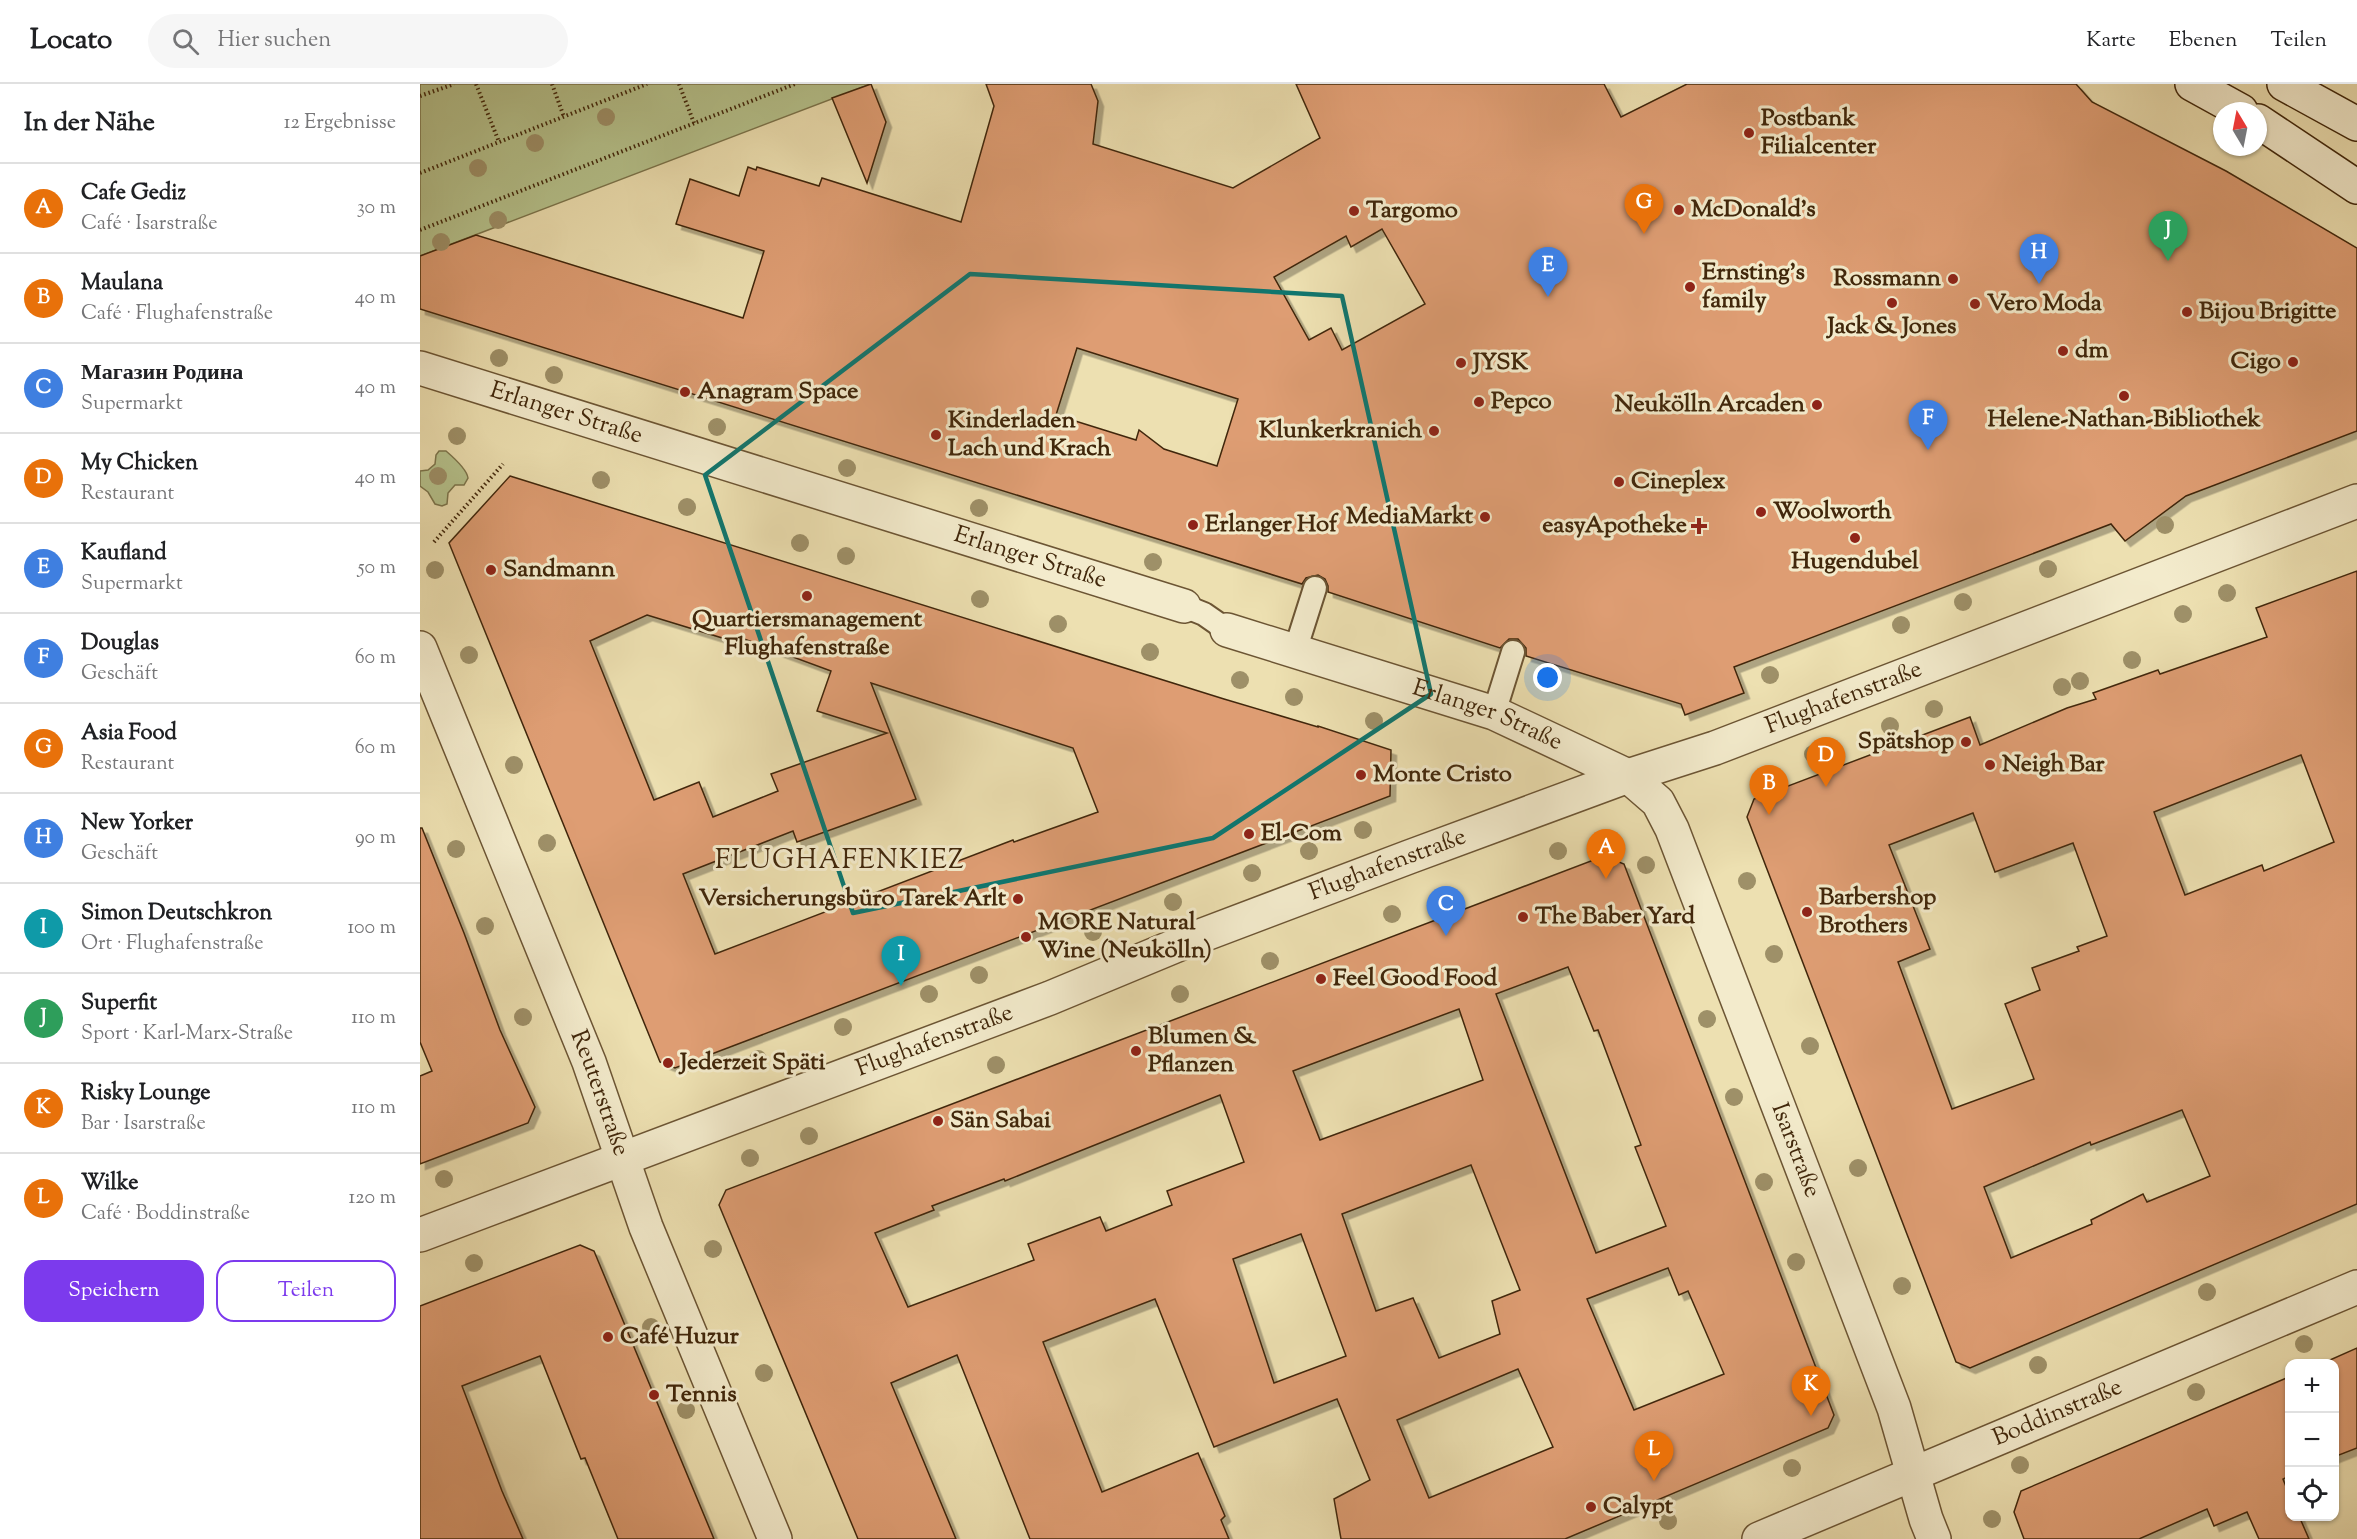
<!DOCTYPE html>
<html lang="de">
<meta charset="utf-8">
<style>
:root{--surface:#fff;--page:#f6f6f6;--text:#202124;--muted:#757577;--line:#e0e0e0;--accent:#7c3aed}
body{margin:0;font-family:"Sorts Mill Goudy",serif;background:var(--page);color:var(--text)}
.controls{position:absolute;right:18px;bottom:18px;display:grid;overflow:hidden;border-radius:12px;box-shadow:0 2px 4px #0004}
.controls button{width:54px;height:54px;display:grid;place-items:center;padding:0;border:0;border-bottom:2px solid var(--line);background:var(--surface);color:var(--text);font:30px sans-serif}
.compass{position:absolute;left:1793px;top:18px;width:54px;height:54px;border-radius:50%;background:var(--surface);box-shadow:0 2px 4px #0004;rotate:350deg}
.you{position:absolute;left:1128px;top:594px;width:21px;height:21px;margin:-15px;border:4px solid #fff;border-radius:50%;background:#1a73e8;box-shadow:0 0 0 9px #1a73e833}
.badge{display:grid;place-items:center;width:39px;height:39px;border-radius:50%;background:var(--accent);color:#fff;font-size:20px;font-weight:700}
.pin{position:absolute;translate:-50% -50px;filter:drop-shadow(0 2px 3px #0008)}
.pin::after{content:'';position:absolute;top:32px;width:21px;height:18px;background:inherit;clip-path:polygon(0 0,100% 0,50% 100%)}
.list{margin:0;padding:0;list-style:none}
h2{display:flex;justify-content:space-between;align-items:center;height:78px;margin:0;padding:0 24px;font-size:26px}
h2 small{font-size:20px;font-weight:400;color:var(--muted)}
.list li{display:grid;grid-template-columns:39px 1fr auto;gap:18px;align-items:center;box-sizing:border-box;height:90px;padding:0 24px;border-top:2px solid var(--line)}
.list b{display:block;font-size:22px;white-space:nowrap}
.list p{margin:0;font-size:20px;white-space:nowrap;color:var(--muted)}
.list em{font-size:20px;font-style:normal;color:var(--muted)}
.actions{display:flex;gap:12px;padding:18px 24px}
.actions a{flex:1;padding:14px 0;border:2px solid var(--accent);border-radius:18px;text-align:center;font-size:21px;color:var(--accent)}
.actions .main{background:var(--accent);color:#fff}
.icon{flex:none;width:33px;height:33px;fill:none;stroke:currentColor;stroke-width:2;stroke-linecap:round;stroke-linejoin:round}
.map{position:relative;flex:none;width:1937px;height:1455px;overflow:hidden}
header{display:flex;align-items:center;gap:36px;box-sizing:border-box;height:84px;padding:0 30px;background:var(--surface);border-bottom:2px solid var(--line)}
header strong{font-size:28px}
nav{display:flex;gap:33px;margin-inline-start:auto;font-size:21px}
.search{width:420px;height:54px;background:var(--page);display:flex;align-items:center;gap:15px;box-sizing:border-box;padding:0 21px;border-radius:33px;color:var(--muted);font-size:22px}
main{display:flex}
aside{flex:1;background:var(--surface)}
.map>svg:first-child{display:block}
.green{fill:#b6c38d;stroke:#7c754c;stroke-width:1.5}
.building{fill:#de9d73;stroke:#41270b;stroke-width:1.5;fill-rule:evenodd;filter:url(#shadow)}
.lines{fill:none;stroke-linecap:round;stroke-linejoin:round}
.service-casing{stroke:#6c5534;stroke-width:26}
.minor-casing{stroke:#6c5534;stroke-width:36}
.tertiary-casing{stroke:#6c5534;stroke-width:36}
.secondary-casing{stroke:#41270b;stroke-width:36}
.path{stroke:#41270b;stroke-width:4;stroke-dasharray:1.5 3;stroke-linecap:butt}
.service{stroke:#f3ebcc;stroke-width:22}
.minor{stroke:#f3ebcc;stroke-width:33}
.tertiary{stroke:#f3ebcc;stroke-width:33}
.secondary{stroke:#f3ebcc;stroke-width:33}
.tree{fill:#9e9068}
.marked{fill:none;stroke:#0f766e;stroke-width:4.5;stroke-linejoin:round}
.poi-dot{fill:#8f2418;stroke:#f3ebcc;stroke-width:2}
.labels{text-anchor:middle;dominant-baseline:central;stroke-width:6;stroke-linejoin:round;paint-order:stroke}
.poi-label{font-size:24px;font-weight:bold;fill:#41270b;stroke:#f3ebcc;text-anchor:start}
.street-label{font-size:24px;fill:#41270b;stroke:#f3ebcc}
.quarter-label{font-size:27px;letter-spacing:1.5px;fill:#41270b;stroke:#f3ebcc}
</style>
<header>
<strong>Locato</strong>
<div class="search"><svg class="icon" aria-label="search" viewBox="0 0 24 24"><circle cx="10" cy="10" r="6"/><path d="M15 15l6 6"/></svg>Hier suchen</div>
<nav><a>Karte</a><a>Ebenen</a><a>Teilen</a></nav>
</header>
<main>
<aside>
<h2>In der Nähe<small>12 Ergebnisse</small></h2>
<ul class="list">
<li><span class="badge" style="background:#e8710a">A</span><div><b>Cafe Gediz</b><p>Café · Isarstraße</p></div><em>30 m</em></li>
<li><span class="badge" style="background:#e8710a">B</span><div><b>Maulana</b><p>Café · Flughafenstraße</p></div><em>40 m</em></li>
<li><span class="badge" style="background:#3f7fe0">C</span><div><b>Магазин Родина</b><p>Supermarkt</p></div><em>40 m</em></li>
<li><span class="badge" style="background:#e8710a">D</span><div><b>My Chicken</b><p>Restaurant</p></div><em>40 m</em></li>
<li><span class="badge" style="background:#3f7fe0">E</span><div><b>Kaufland</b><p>Supermarkt</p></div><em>50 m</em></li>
<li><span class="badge" style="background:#3f7fe0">F</span><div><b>Douglas</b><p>Geschäft</p></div><em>60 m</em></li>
<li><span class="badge" style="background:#e8710a">G</span><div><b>Asia Food</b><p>Restaurant</p></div><em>60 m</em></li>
<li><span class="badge" style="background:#3f7fe0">H</span><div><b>New Yorker</b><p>Geschäft</p></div><em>90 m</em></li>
<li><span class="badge" style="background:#0f9aa8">I</span><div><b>Simon Deutschkron</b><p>Ort · Flughafenstraße</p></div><em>100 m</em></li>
<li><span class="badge" style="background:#2e9e5b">J</span><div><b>Superfit</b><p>Sport · Karl-Marx-Straße</p></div><em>110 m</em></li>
<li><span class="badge" style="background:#e8710a">K</span><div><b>Risky Lounge</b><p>Bar · Isarstraße</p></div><em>110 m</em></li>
<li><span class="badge" style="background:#e8710a">L</span><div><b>Wilke</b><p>Café · Boddinstraße</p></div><em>120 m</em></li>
</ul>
<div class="actions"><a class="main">Speichern</a><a>Teilen</a></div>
</aside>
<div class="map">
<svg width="1937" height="1455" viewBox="0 0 1937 1455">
<defs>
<filter id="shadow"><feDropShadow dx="5.5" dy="5.5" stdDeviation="0" flood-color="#0004"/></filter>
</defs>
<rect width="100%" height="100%" fill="#ede0b1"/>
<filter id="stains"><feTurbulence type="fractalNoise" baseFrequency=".00333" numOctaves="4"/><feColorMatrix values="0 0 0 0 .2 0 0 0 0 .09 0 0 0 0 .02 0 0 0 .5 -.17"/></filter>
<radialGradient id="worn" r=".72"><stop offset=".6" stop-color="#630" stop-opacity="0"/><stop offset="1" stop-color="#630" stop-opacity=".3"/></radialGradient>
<g class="green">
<polygon points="0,0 451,0 0,172"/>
<path d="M19 367H26C33 373 47 386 48 394L44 401H35L28 409 27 420 22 422 15 420 8 408 0 402V387L8 386 15 380 16 371Z"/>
</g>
<g class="building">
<polygon points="451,0 466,38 447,99 412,14"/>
<path d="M566 0H671L678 17 673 60 813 104 900 54 876 0H1184L1201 33 1267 0H1656L1672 18 1806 87 1937 164V347L1766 412 1705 457 1691 440 1314 583 1324 609 1265 631 1261 620 1106 572V564L1098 555H1089L1080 564 908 508V502L905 495 898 491 886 494 882 500 0 225V172L56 151 323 234 344 167 256 140 270 95 319 112 328 83 336 86 337 83 399 102 402 94 541 138 574 22ZM962 145 1005 220 922 266 911 244 889 256 854 193 926 152 931 163ZM657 264 818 315 797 382 744 365 719 346 716 356 636 331Z"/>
<path d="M90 392 804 615 898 643V642L971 666 970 712 255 984 240 978 29 459ZM227 531 322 560 324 555 411 587 397 627 467 649 351 690 358 707 293 733 279 698 234 716 170 557ZM451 599 653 664 678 728 594 758 593 756 295 870 263 790 373 747 377 758 496 715Z"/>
<path d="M1937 487V1120L1550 1284 1536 1278 1327 733 1334 715 1550 633 1560 661 1647 624 1676 615 1673 609 1738 586 1740 590 1847 553 1836 524ZM1881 671 1914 758 1844 787 1842 781 1765 811 1734 728ZM1553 729 1575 788 1653 759 1687 852 1657 863 1659 867 1612 884 1620 906 1585 920 1614 995 1532 1025 1478 878 1510 865 1469 761ZM1762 1026 1790 1092 1727 1118 1723 1110 1671 1136 1672 1140 1591 1174 1564 1103 1670 1058 1671 1061Z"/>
<polygon points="0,744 2,744 44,849 80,946 115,1023 108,1039 0,1080 0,992 12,987 0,958"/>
<path d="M1184 772 1204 780 1414 1331 1408 1344 1145 1455H921L914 1415 950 1396 917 1315 794 1363 735 1215 623 1258 682 1408 778 1369 805 1432 801 1436 809 1455H610L537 1271 471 1299 536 1455H438L299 1121 306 1106ZM1148 883 1174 947 1178 946 1221 1061 1215 1063 1246 1142 1176 1169 1076 910ZM1039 925 1063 996 900 1056 873 987ZM800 1011 824 1078 747 1107 752 1121 686 1147 680 1133 608 1160 614 1176 488 1223 455 1149 514 1126 512 1122 584 1095 585 1097ZM1051 1081 1100 1206 1072 1217 1080 1250 1019 1274 993 1214 956 1227 922 1130ZM881 1150 926 1272 854 1299 813 1175ZM1248 1184 1259 1211 1268 1207 1304 1290 1214 1326 1167 1215ZM1098 1285 1133 1363 1009 1414 977 1336Z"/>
<polygon points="160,1161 174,1167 294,1455 198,1455 165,1374 161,1375 120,1272 42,1302 82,1407 103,1455 0,1455 0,1222"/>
<polygon points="1937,1264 1937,1364 1914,1373 1914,1280 1901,1280"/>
<polygon points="1869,1293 1869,1392 1863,1395 1869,1410 1869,1432 1879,1432 1889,1455 1839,1455 1827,1428 1794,1442 1787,1425 1719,1455 1604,1455 1594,1428 1601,1407"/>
</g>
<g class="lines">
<g class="service-casing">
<g id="service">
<polyline points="764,522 784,530 807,546"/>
<polyline points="875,567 895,504"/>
<polyline points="1074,629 1093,568"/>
</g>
</g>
<g class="minor-casing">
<g id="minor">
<path id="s1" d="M0 284 764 522"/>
<path id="s2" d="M807 546 1074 629 1208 692 1238 718 1252 745 1474 1324 1506 1435 1514 1455"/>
<path id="s3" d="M0 564 169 978 226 1143 355 1455"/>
<path id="s4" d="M1339 1455 1937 1203"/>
</g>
</g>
<g class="tertiary-casing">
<g id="tertiary">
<path id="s5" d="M0 1151 630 914 767 857 989 773 1208 692 1295 664 1937 417"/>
</g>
</g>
<g class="secondary-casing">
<g id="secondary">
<polyline points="1772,0 1821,27"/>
<polyline points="1864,0 1937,40"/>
<polyline points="1838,37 1937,103"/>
</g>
</g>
<g class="path">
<polyline points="56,0 79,58"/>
<polyline points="132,0 144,33"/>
<polyline points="259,0 274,39"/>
<polyline points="0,12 34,0"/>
<polyline points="0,89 227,0"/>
<polyline points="0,146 375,0"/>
<polyline points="14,458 83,380"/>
</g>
<use href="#service" class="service"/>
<use href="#minor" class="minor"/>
<use href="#tertiary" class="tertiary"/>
<use href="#secondary" class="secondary"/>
</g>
<g class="tree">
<circle cx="186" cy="33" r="9"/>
<circle cx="115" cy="59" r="9"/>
<circle cx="58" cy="84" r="9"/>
<circle cx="78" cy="136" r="9"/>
<circle cx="21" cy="158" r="9"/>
<circle cx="79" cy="274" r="9"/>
<circle cx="134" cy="291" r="9"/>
<circle cx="297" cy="343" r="9"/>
<circle cx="37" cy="352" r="9"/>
<circle cx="427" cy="384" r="9"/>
<circle cx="18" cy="392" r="9"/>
<circle cx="181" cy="396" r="9"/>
<circle cx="267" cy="423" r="9"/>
<circle cx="559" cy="424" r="9"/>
<circle cx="1745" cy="441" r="9"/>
<circle cx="380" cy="459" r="9"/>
<circle cx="426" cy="472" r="9"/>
<circle cx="733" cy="478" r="9"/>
<circle cx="1628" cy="485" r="9"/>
<circle cx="15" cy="486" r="9"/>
<circle cx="1807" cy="509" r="9"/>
<circle cx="560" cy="515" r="9"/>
<circle cx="1543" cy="518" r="9"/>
<circle cx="1763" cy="530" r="9"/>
<circle cx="638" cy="540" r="9"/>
<circle cx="1481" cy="541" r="9"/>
<circle cx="730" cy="568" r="9"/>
<circle cx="49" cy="571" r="9"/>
<circle cx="1712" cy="576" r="9"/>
<circle cx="1350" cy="591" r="9"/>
<circle cx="820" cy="596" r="9"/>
<circle cx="1660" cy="597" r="9"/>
<circle cx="1642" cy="603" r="9"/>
<circle cx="874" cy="613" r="9"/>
<circle cx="1514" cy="625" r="9"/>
<circle cx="954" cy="637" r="9"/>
<circle cx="1470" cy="642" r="9"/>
<circle cx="1393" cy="670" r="9"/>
<circle cx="94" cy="681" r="9"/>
<circle cx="943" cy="746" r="9"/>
<circle cx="127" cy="759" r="9"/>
<circle cx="36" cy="765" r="9"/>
<circle cx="889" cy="767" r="9"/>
<circle cx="1138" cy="767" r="9"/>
<circle cx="1226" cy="781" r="9"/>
<circle cx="832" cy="789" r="9"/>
<circle cx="1327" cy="797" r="9"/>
<circle cx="753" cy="818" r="9"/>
<circle cx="972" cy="830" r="9"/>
<circle cx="65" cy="842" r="9"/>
<circle cx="673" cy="848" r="9"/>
<circle cx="1354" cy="870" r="9"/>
<circle cx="850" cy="877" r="9"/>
<circle cx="559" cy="891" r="9"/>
<circle cx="509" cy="910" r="9"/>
<circle cx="760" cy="910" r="9"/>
<circle cx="103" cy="933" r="9"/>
<circle cx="1287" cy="935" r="9"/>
<circle cx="423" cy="943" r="9"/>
<circle cx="1390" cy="962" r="9"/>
<circle cx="338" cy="975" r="9"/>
<circle cx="576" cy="981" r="9"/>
<circle cx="1314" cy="1013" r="9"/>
<circle cx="389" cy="1052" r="9"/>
<circle cx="330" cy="1074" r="9"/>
<circle cx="1438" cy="1084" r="9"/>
<circle cx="24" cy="1095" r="9"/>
<circle cx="1344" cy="1098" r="9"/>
<circle cx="293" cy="1165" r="9"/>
<circle cx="1376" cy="1178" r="9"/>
<circle cx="54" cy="1179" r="9"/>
<circle cx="1482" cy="1202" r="9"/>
<circle cx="1787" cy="1208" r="9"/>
<circle cx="231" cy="1243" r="9"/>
<circle cx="1884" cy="1260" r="9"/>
<circle cx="1618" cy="1281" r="9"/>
<circle cx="344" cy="1289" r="9"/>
<circle cx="1776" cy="1308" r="9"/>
<circle cx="266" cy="1326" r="9"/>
<circle cx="1600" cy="1381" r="9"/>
<circle cx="1372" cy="1384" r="9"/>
<circle cx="1572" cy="1435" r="9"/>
<circle cx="1248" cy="1437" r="9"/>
</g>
<path class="marked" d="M550 190 922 212 1011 610 793 754 433 829 285 391Z"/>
<g class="poi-dot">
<circle cx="1329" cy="49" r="6"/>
<circle cx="1259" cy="126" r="6"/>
<circle cx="934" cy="127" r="6"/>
<circle cx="1533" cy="195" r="6"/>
<circle cx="1270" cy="203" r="6"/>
<circle cx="1472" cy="219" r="6"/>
<circle cx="1555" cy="220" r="6"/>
<circle cx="1767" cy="228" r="6"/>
<circle cx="1643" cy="267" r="6"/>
<circle cx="1873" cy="278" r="6"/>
<circle cx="1041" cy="279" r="6"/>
<circle cx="265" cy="308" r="6"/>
<circle cx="1704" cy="312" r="6"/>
<circle cx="1059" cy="318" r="6"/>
<circle cx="1397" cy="321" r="6"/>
<circle cx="1014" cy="347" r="6"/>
<circle cx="516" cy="351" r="6"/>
<circle cx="1199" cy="398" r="6"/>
<circle cx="1341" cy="428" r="6"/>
<circle cx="1065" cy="433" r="6"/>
<circle cx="773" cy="441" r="6"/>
<path d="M1276 433h6v6h6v6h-6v6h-6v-6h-6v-6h6z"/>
<circle cx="1435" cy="454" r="6"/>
<circle cx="71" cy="486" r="6"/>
<circle cx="387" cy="512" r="6"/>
<circle cx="1546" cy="658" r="6"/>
<circle cx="1570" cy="681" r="6"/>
<circle cx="941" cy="691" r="6"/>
<circle cx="829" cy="750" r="6"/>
<circle cx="598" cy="815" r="6"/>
<circle cx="1387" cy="828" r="6"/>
<circle cx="1103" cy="833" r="6"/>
<circle cx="606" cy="853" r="6"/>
<circle cx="901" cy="895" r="6"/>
<circle cx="716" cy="967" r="6"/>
<circle cx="248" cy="979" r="6"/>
<circle cx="518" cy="1037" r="6"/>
<circle cx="188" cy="1253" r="6"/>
<circle cx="234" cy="1311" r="6"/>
<circle cx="1171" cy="1423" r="6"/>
</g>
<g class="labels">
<g class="poi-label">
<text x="1341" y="35">Postbank<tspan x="1341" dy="28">Filialcenter</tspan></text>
<text x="1271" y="126">McDonald's</text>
<text x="946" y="127">Targomo</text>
<text x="1282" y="189">Ernsting's<tspan x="1282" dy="28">family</tspan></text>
<text x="1521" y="195" text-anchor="end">Rossmann</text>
<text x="1567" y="220">Vero Moda</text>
<text x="1779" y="228">Bijou Brigitte</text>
<text x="1472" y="243" text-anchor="middle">Jack &amp; Jones</text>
<text x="1655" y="267">dm</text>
<text x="1861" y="278" text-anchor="end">Cigo</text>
<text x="1053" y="279">JYSK</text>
<text x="277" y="308">Anagram Space</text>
<text x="1071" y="318">Pepco</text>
<text x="1385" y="321" text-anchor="end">Neukölln Arcaden</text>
<text x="1704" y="336" text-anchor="middle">Helene-Nathan-Bibliothek</text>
<text x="528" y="337">Kinderladen<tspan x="528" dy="28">Lach und Krach</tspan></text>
<text x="1002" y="347" text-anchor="end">Klunkerkranich</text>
<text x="1211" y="398">Cineplex</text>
<text x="1353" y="428">Woolworth</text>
<text x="1053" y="433" text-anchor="end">MediaMarkt</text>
<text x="785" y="441">Erlanger Hof</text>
<text x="1267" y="442" text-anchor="end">easyApotheke</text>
<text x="1435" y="478" text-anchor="middle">Hugendubel</text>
<text x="83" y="486">Sandmann</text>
<text x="387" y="536" text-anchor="middle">Quartiersmanagement<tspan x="387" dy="28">Flughafenstraße</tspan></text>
<text x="1534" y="658" text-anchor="end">Spätshop</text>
<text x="1582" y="681">Neigh Bar</text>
<text x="953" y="691">Monte Cristo</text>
<text x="841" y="750">El-Com</text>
<text x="1399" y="814">Barbershop<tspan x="1399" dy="28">Brothers</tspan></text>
<text x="586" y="815" text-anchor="end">Versicherungsbüro Tarek Arlt</text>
<text x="1115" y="833">The Baber Yard</text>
<text x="618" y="839">MORE Natural<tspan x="618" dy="28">Wine (Neukölln)</tspan></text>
<text x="913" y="895">Feel Good Food</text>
<text x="728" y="953">Blumen &amp;<tspan x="728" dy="28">Pflanzen</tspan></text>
<text x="260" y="979">Jederzeit Späti</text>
<text x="530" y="1037">Sän Sabai</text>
<text x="200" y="1253">Café Huzur</text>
<text x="246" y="1311">Tennis</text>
<text x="1183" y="1423">Calypt</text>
</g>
<g class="street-label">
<text stroke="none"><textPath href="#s1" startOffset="153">Erlanger Straße</textPath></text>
<text stroke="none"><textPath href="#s1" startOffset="639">Erlanger Straße</textPath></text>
<text stroke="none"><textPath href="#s5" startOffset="1522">Flughafenstraße</textPath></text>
<text stroke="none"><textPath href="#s2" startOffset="274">Erlanger Straße</textPath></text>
<text stroke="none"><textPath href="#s5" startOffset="1036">Flughafenstraße</textPath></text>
<text stroke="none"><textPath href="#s5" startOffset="550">Flughafenstraße</textPath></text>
<text stroke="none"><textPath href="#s3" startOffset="480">Reuterstraße</textPath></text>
<text stroke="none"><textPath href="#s2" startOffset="842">Isarstraße</textPath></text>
<text stroke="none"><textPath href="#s4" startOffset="324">Boddinstraße</textPath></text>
</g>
<g class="quarter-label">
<text x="420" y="777">FLUGHAFENKIEZ</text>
</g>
</g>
<rect width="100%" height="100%" filter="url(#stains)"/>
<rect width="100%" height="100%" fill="url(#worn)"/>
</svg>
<div class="controls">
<button>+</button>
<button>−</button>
<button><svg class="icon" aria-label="locate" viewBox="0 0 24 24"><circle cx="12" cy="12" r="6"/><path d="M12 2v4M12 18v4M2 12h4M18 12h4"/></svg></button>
</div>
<svg class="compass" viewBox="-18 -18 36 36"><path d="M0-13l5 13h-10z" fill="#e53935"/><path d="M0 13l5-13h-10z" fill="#757577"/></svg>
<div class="you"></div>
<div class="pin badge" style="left:1186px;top:795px;background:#e8710a">A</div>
<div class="pin badge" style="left:1349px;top:731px;background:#e8710a">B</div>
<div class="pin badge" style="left:1026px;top:852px;background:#3f7fe0">C</div>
<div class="pin badge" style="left:1406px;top:703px;background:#e8710a">D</div>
<div class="pin badge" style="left:1128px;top:213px;background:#3f7fe0">E</div>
<div class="pin badge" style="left:1508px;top:366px;background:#3f7fe0">F</div>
<div class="pin badge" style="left:1224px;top:150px;background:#e8710a">G</div>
<div class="pin badge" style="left:1619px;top:200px;background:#3f7fe0">H</div>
<div class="pin badge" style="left:481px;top:902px;background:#0f9aa8">I</div>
<div class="pin badge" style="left:1748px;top:177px;background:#2e9e5b">J</div>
<div class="pin badge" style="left:1391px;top:1332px;background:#e8710a">K</div>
<div class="pin badge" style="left:1234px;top:1397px;background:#e8710a">L</div>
</div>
</main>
